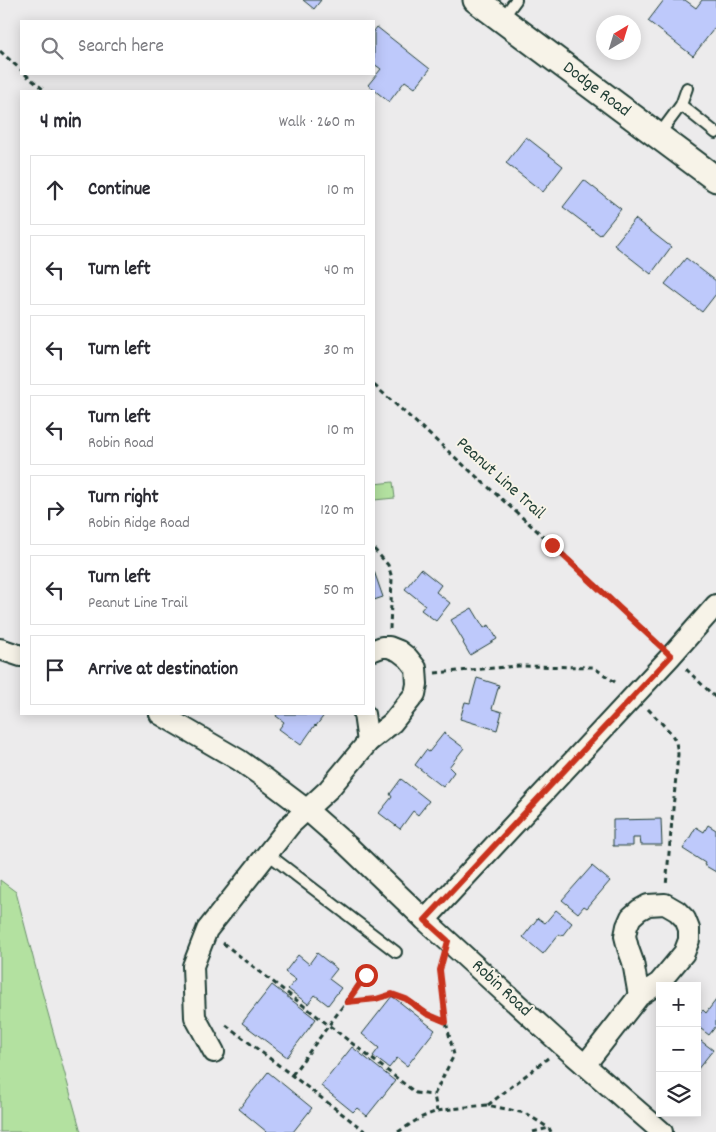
<!DOCTYPE html>
<meta charset="utf-8">
<style>
:root{--surface:#fff;--page:#f7f7f7;--text:#2b2b33;--muted:#7c7c81;--line:#e1e1e2}
body{margin:0;font-family:Dekko,sans-serif;background:var(--page);color:var(--text)}
.controls{position:absolute;right:15px;bottom:15px;display:grid;overflow:hidden;border-radius:0px;box-shadow:0 2px 12px #0003}
.controls button{width:45px;height:45px;display:grid;place-items:center;padding:0;border:0;border-bottom:1px solid var(--line);background:var(--surface);color:var(--text);font:25px sans-serif}
.compass{position:absolute;left:596px;top:15px;width:45px;height:45px;border-radius:50%;background:var(--surface);box-shadow:0 2px 12px #0003;rotate:38deg}
.stop{position:absolute;width:15px;height:15px;margin:-11px;border:4px solid #c8321e;border-radius:50%;background:#fff}
.stop.end{background:#c8321e;border-color:#fff;box-shadow:0 1px 5px #0008}
.list{margin:0;padding:0;list-style:none}
h2{display:flex;justify-content:space-between;align-items:center;height:65px;margin:0;padding:0 20px;font-size:21px}
h2 small{font-size:16px;font-weight:400;color:var(--muted)}
.list li{display:grid;grid-template-columns:32px 1fr auto;gap:15px;align-items:center;box-sizing:border-box;height:70px;margin:0 10px 10px;padding:0 10px;border:1px solid var(--line);border-radius:0px}
.list b{display:block;font-size:19px;white-space:nowrap}
.list p{margin:0;font-size:16px;white-space:nowrap;color:var(--muted)}
.list em{font-size:16px;font-style:normal;color:var(--muted)}
.icon{flex:none;width:28px;height:28px;fill:none;stroke:currentColor;stroke-width:2;stroke-linecap:round;stroke-linejoin:round}
.map{position:relative;flex:none;width:716px;height:1132px;overflow:hidden}
.search{position:absolute;background:var(--surface);box-shadow:0 2px 12px #0003;left:20px;top:20px;width:355px;height:55px;display:flex;align-items:center;gap:12px;box-sizing:border-box;padding:0 18px;border-radius:0px;color:var(--muted);font-size:19px}
.panel{position:absolute;background:var(--surface);box-shadow:0 2px 12px #0003;left:20px;top:90px;width:355px;height:625px;border-radius:0px}
.map>svg:first-child{display:block}
.green{fill:#b3e1a0;stroke:#698f6a}
.building{fill:#bec9fb;stroke:#1f3d34}
.lines{fill:none;stroke-linecap:round;stroke-linejoin:round}
.service-casing{stroke:#1f3d34;stroke-width:14}
.minor-casing{stroke:#1f3d34;stroke-width:24}
.tertiary-casing{stroke:#1f3d34;stroke-width:29}
.path{stroke:#1f3d34;stroke-width:3;stroke-dasharray:5 4;stroke-linecap:butt}
.service{stroke:#f7f3e8;stroke-width:10}
.minor{stroke:#f7f3e8;stroke-width:20}
.tertiary{stroke:#f7f3e8;stroke-width:25}
.route{stroke:#c8321e;stroke-width:6}
.labels{text-anchor:middle;dominant-baseline:central;stroke-width:4;stroke-linejoin:round;paint-order:stroke}
.street-label{font-size:18px;fill:#1f3d34;stroke:#f7f3e8}
</style>
<div class="map">
<svg width="716" height="1132" viewBox="0 0 716 1132">
<rect width="100%" height="100%" fill="#ecebec"/>
<filter id="ink" filterUnits="userSpaceOnUse"><feTurbulence type="fractalNoise" baseFrequency=".02" numOctaves="2"/><feDisplacementMap in="SourceGraphic" scale="10" xChannelSelector="R" yChannelSelector="G"/><feConvolveMatrix kernelMatrix="1 2 1 2 8 2 1 2 1" color-interpolation-filters="sRGB"/></filter>
<g filter="url(#ink)">
<g class="green">
<polygon points="393,482 395,498 374,500 374,484"/>
<polygon points="0,880 16,892 41,988 81,1132 0,1132"/>
</g>
<g class="building">
<polygon points="303,0 321,0 314,9"/>
<polygon points="664,0 685,0 696,8 702,0 716,0 716,26 693,56 648,21"/>
<polygon points="377,27 430,69 415,88 405,81 389,102 368,85 381,69 374,64 374,31"/>
<polygon points="526,137 563,166 543,192 506,163"/>
<polygon points="584,180 621,209 600,235 563,207"/>
<polygon points="635,219 671,247 651,274 614,245"/>
<polygon points="686,258 716,281 716,294 702,312 665,284"/>
<polygon points="421,569 441,585 436,592 450,603 436,621 421,610 425,605 405,589"/>
<polygon points="374,571 383,597 374,600"/>
<polygon points="472,608 484,628 489,625 497,639 470,655 463,643 464,642 451,620"/>
<polygon points="477,678 499,685 492,709 502,712 497,730 460,719 465,702 470,703"/>
<polygon points="277,714 325,714 316,726 315,725 301,745 279,729 284,722 276,716"/>
<polygon points="444,733 464,748 449,767 454,772 443,787 415,765 426,750 429,752"/>
<polygon points="401,779 429,801 418,815 413,811 400,829 379,813 392,797 390,794"/>
<polygon points="661,819 662,845 641,845 640,838 633,838 633,846 613,846 613,820"/>
<polygon points="708,825 716,830 716,872 704,865 705,863 683,849 696,827 704,832"/>
<polygon points="592,866 610,881 587,908 584,906 578,913 562,900"/>
<polygon points="556,910 572,923 562,936 559,934 543,954 523,937 538,918 545,923"/>
<polygon points="317,953 337,969 329,979 341,988 328,1005 315,995 308,1004 288,989 296,980 285,972 298,955 309,964"/>
<polygon points="272,985 316,1019 287,1057 242,1023"/>
<polygon points="392,996 435,1030 407,1066 397,1058 389,1068 373,1056 379,1048 362,1034"/>
<polygon points="716,1000 716,1026 709,1035 697,1026 697,1017 703,1010 706,1013"/>
<polygon points="697,1038 713,1050 697,1070"/>
<polygon points="352,1047 395,1081 367,1116 357,1108 353,1112 321,1086"/>
<polygon points="268,1072 312,1108 293,1132 267,1132 239,1109"/>
</g>
<g class="lines">
<g class="service-casing">
<g id="service">
<polyline points="502,19 516,0"/>
<polyline points="681,105 716,133"/>
<polyline points="658,136 681,105 687,88"/>
<polyline points="268,854 396,952"/>
</g>
</g>
<g class="minor-casing">
<g id="minor">
<polyline points="0,649 21,656"/>
<polyline points="160,714 239,760 266,779 307,810 348,846 425,920 563,1046 662,1132"/>
<polyline points="364,714 368,742"/>
<polyline points="425,920 671,656 716,605"/>
<polyline points="214,1052 195,1017 193,966 207,930 290,825 329,789 368,742 392,723 415,694 417,684 416,668 408,658 399,651 389,647 382,647 374,650"/>
<polyline points="585,1065 639,996 659,983 684,953 689,940 689,929 685,919 677,911 665,904 648,905 639,910 631,917 627,926 625,936 628,948 633,962 639,996"/>
</g>
</g>
<g class="tertiary-casing">
<polyline id="tertiary" points="476,0 716,179"/>
</g>
<g class="path">
<polyline points="0,51 21,70"/>
<polyline points="25,74 45,91"/>
<polyline points="374,385 553,545 657,643"/>
<polyline points="374,549 388,565 392,578 390,629"/>
<polyline points="686,669 716,698"/>
<polyline points="435,673 519,666 593,667 618,684"/>
<polyline points="648,709 671,733 676,742 678,754 666,886"/>
<polyline points="223,943 416,1093 434,1095"/>
<polyline points="442,961 440,970 446,1021"/>
<polyline points="347,1002 376,999 392,995 406,999 427,1014 446,1022 454,1055 434,1095 437,1111"/>
<polyline points="226,1025 366,1132"/>
<polyline points="292,1075 366,975"/>
<polyline points="488,1105 548,1058"/>
<polyline points="398,1132 420,1118 437,1111 467,1107 487,1105 525,1113 549,1128 551,1132"/>
<polyline points="533,1132 549,1128"/>
</g>
<use href="#service" class="service"/>
<use href="#minor" class="minor"/>
<use href="#tertiary" class="tertiary"/>
</g>
</g>
<g class="lines" filter="url(#ink)">
<polyline class="route" points="366,975 347,1002 376,999 392,994 406,999 427,1014 446,1022 440,970 448,941 425,920 671,656 552,545"/>
</g>
<g class="labels">
<g class="street-label">
<text transform="translate(596 90) rotate(37)">Dodge Road</text>
<text transform="translate(500 479) rotate(42)">Peanut Line Trail</text>
<text transform="translate(501 989) rotate(43)">Robin Road</text>
</g>
</g>
</svg>
<div class="controls">
<button>+</button>
<button>−</button>
<button><svg class="icon" aria-label="layers" viewBox="0 0 24 24"><path d="M12 4l9 5-9 5-9-5zM3 14l9 5 9-5"/></svg></button>
</div>
<svg class="compass" viewBox="-18 -18 36 36"><path d="M0-13l5 13h-10z" fill="#e53935"/><path d="M0 13l5-13h-10z" fill="#7c7c81"/></svg>
<div class="stop" style="left:366px;top:975px"></div>
<div class="stop end" style="left:552px;top:545px"></div>
<div class="search"><svg class="icon" aria-label="search" viewBox="0 0 24 24"><circle cx="10" cy="10" r="6"/><path d="M15 15l6 6"/></svg>Search here</div>
<section class="panel">
<h2>4 min<small>Walk · 260 m</small></h2>
<ul class="list">
<li><svg class="icon" aria-label="ahead" viewBox="0 0 24 24"><path d="M12 20V5M6 11l6-6 6 6"/></svg><div><b>Continue</b></div><em>10 m</em></li>
<li><svg class="icon" aria-label="left" viewBox="0 0 24 24"><path d="M17 20v-9H6M10 6l-5 5 5 5"/></svg><div><b>Turn left</b></div><em>40 m</em></li>
<li><svg class="icon" aria-label="left" viewBox="0 0 24 24"><path d="M17 20v-9H6M10 6l-5 5 5 5"/></svg><div><b>Turn left</b></div><em>30 m</em></li>
<li><svg class="icon" aria-label="left" viewBox="0 0 24 24"><path d="M17 20v-9H6M10 6l-5 5 5 5"/></svg><div><b>Turn left</b><p>Robin Road</p></div><em>10 m</em></li>
<li><svg class="icon" aria-label="right" viewBox="0 0 24 24"><path d="M7 20v-9h11M14 6l5 5-5 5"/></svg><div><b>Turn right</b><p>Robin Ridge Road</p></div><em>120 m</em></li>
<li><svg class="icon" aria-label="left" viewBox="0 0 24 24"><path d="M17 20v-9H6M10 6l-5 5 5 5"/></svg><div><b>Turn left</b><p>Peanut Line Trail</p></div><em>50 m</em></li>
<li><svg class="icon" aria-label="arrive" viewBox="0 0 24 24"><path d="M6 21V4h12l-3 4 3 4H6"/></svg><div><b>Arrive at destination</b></div></li>
</ul>
</section>
</div>
